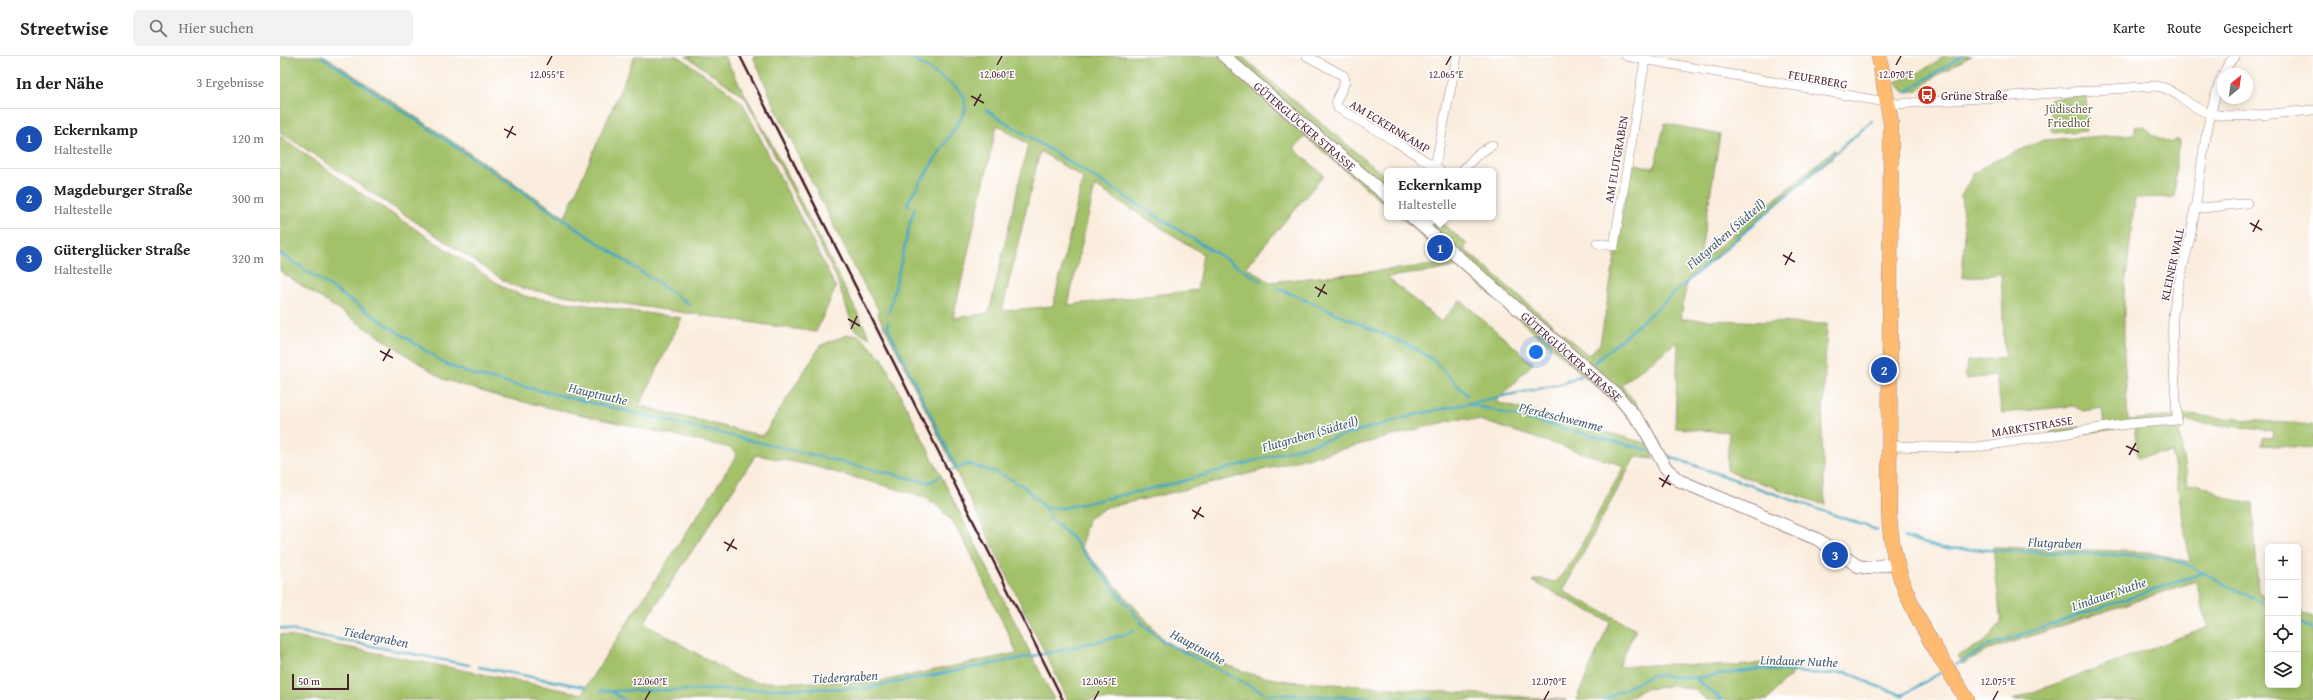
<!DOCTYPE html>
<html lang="de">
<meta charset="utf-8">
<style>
:root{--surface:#fff;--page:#f2f2f2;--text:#222;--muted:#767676;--line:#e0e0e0;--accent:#c8321e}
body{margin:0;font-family:"Gentium Book Plus",serif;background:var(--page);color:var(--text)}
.controls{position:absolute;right:12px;bottom:12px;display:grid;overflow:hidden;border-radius:6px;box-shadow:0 2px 10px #0003}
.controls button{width:36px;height:36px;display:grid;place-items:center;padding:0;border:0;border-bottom:1px solid var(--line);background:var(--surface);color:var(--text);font:20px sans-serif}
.compass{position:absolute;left:1937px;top:12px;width:36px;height:36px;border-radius:50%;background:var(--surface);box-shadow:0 2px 10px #0003;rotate:29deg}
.scale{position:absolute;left:12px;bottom:10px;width:57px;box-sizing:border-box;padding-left:4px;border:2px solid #4a1f2b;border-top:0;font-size:11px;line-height:14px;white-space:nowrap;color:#4a1f2b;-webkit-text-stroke:3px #fff;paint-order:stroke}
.you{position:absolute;left:1256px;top:296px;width:14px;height:14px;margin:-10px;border:3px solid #fff;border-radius:50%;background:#1a73e8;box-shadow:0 0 0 6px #1a73e833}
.badge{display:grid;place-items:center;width:26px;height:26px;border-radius:50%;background:var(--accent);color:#fff;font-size:13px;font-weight:700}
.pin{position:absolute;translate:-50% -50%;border:2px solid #fff;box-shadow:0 1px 4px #0006}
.popup{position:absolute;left:1104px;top:112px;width:112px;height:52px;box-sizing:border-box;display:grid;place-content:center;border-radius:6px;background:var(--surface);filter:drop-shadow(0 1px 3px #0005);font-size:13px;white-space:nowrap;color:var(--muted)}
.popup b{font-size:15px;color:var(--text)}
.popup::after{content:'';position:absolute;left:50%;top:100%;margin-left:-8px;border:8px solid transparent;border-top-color:var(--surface)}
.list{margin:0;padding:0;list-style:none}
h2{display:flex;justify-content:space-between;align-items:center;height:52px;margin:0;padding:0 16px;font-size:17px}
h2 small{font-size:13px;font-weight:400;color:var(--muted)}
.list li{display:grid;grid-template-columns:26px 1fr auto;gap:12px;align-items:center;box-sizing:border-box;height:60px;padding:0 16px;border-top:1px solid var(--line)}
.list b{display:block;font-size:15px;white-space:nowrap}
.list p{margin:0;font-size:13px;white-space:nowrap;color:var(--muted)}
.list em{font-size:13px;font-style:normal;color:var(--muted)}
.icon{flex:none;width:22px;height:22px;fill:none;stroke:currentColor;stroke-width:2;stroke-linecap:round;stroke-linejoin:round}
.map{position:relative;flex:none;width:2033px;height:644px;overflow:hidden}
header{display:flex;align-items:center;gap:24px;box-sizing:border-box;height:56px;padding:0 20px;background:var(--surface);border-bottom:1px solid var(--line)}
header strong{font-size:19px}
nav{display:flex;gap:22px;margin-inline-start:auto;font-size:14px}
.search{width:280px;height:36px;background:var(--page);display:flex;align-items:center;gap:10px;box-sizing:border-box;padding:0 14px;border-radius:6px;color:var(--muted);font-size:15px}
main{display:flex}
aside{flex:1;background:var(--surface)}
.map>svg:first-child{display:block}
.green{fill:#a3c169;stroke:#76704a;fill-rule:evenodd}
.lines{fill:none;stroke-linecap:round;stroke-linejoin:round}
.stream{stroke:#41a7c2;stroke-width:2.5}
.minor-casing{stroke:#a28684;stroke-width:10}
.tertiary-casing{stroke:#a28684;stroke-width:14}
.primary-casing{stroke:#a28684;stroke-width:16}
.minor{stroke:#fff;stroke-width:9}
.tertiary{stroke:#fff;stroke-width:12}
.primary{stroke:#ffbb71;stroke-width:15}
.rail{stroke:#4a1f2b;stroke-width:2.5}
.ticks{fill:none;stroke:#4a1f2b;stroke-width:1.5}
.labels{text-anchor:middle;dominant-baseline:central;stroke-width:3;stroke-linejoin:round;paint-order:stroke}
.street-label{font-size:12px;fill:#4a1f2b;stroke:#fff}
.poi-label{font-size:12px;fill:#4a1f2b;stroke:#fff;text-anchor:start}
.park-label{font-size:12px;fill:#695841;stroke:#fff}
.water-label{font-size:13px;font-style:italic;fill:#465c6f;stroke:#fff}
.ticks-label{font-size:10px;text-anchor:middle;fill:#4a1f2b;stroke:#fff;stroke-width:3;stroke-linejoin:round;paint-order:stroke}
</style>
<header>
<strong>Streetwise</strong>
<div class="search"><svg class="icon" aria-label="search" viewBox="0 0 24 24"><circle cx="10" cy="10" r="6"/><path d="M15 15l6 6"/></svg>Hier suchen</div>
<nav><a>Karte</a><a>Route</a><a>Gespeichert</a></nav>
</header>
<main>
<aside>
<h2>In der Nähe<small>3 Ergebnisse</small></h2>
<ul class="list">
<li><span class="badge" style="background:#1a4fb4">1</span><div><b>Eckernkamp</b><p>Haltestelle</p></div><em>120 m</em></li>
<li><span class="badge" style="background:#1a4fb4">2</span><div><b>Magdeburger Straße</b><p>Haltestelle</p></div><em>300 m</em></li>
<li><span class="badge" style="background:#1a4fb4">3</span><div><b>Güterglücker Straße</b><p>Haltestelle</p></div><em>320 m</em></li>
</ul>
</aside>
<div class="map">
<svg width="2033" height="644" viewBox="0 0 2033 644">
<rect width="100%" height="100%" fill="#fff"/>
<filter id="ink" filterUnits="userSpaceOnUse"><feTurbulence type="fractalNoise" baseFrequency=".025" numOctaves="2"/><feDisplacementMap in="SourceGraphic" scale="8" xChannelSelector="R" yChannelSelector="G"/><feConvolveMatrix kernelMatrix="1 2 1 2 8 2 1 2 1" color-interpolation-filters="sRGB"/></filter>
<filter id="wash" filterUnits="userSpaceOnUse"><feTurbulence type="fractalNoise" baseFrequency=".012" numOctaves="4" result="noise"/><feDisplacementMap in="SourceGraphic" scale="16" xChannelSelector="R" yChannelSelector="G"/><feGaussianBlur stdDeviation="0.9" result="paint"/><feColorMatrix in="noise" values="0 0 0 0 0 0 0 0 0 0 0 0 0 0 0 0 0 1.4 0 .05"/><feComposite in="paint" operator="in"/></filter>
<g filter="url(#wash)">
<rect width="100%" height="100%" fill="#faedde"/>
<g class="green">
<polygon points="0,0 45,0 285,161 355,0 398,0 447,34 463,48 548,216 556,231 536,276 249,234 231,229 0,76"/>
<polygon points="406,0 444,0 488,81 590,282 574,273 556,221 465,41"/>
<path d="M473 0H961L1107 122V150L1025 80 1014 93 1044 119 966 211 990 226 1155 209 1170 204 1120 161H1154L1187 188 1184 193 1308 299 1320 288 1351 107 1374 112 1385 67 1440 79 1419 207 1555 93 1553 101 1407 224 1401 263 1547 268 1542 381 1545 449 1447 415 1449 376 1395 372 1398 285 1341 329 1354 345 1382 389H1369L1374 403 1355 401 1283 535 1356 573 1338 611 1387 608 1458 610 1483 607 1520 612 1502 627 1488 644H1427L1415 634 1396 630 1364 633 1344 644H1296L1330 566 1252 525 1261 523 1276 526 1293 504 1344 410 1199 364 1177 363 929 428 825 452 808 463 801 491 884 584 893 590 974 619 1007 625 1287 644H788L617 295 597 257 599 255 576 215 496 53ZM717 69 748 88 709 257 673 262ZM760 95 803 122 773 250 722 255ZM815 130 923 198 917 234 788 249ZM1178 210 1332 344 1353 366 1369 388 1216 346 1253 307 1180 244 1161 266 1107 221 1155 215Z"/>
<polygon points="1665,0 1691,0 1654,21 1638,35 1624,36 1615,26 1635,19"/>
<polygon points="1806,40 1807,75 1772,77 1770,42"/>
<polygon points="1864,70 1871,78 1891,87 1897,83 1900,84 1896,103 1895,141 1855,142 1844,240 1844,297 1848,364 1906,359 2033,369 2033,392 1981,389 1982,381 1992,382 1993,375 1906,365 1898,366 1907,429 1920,428 1946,442 1973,447 1978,536 1988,541 1988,629 2018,629 2018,555 2033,561 2033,644 1732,644 1928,571 1916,525 1709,594 1682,608 1677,600 1703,587 1721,567 1713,491 1868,496 1910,506 1892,396 1858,401 1854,370 1771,382 1771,375 1824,368 1822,352 1803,355 1794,350 1722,357 1716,320 1685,323 1687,305 1725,302 1721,218 1682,222 1685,179 1681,140 1694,117 1712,106 1764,84 1855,78 1855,71"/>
<path d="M0 80 70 130 228 234 248 241 402 262 359 350 483 380 541 289 567 279H578L602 302 774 644H0V578L303 638 308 627 457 399 451 392 217 340 163 323 0 215ZM476 399 525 408 642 440C678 458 693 504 709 538 718 557 728 577 737 597L597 626H478L456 620 364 567Z"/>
</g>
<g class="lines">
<g class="stream">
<polyline points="41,0 409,248"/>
<polyline points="629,0 677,32 685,43 685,56 627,147 630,149"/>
<polyline points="1626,36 1682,0"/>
<polyline points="706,54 981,225"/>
<polyline points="0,197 164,307 190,318 646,426 651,426 659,421"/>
<polyline points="998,232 1135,292 1152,303 1187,339"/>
<polyline points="609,257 631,163 635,152"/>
<polyline points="608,266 607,270 677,413"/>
<polyline points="1314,307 1592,65"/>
<polyline points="1189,348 1368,394"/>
<polyline points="1388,400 1597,474"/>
<polyline points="672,414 688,408 718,417 743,430 765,452 771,463 792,482 863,568 884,586 986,638 1152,644"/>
<polyline points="766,452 783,452 896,427 1138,358 1281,328 1300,320"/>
<polyline points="1624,481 1660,492 1882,501 1906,508 1988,550"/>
<polyline points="2018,566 2033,573"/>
<polyline points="0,572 189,609"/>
<polyline points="1675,609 1708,590 1923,517"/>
<polyline points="199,611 305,631"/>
<polyline points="1416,623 1442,644"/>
<polyline points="320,635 587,632 778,595 847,578 854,574"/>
<polyline points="331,635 344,644"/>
<polyline points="1323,644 1372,619 1415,622 1479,613 1543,618 1567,616 1594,629 1623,639 1660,617"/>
</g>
</g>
</g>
<g filter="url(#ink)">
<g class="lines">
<g class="minor-casing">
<g id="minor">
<path d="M1027 0 1064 20C1068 32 1052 41 1058 52L1115 85 1155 111"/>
<path d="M1346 0 1617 48 1875 30C1897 32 1908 52 1929 57 1951 64 2007 56 2033 54"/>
<polyline points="1160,115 1155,111 1177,0"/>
<polyline points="1182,115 1197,99 1212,89"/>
<polyline points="1914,153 1967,147"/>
<polyline points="1144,172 1153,161"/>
<polyline points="1317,187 1334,190 1365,4"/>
<path d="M1610 390 1691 392 1847 368 1897 364C1896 330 1891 294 1893 261 1896 229 1908 197 1913 166 1920 128 1928 25 1955 0"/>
</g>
</g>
<g class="tertiary-casing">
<g id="tertiary">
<path id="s1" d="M944 0 1107 140"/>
<path id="s2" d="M1132 161 1338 340 1363 370 1385 411 1398 424 1537 483 1578 510 1589 512 1615 507"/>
</g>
</g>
<g class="primary-casing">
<path id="primary" d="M1599 0 1611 67 1609 455C1611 531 1649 582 1687 644"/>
</g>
<use href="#minor" class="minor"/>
<use href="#tertiary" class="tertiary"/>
<use href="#primary" class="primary"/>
<polyline class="rail" points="460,0 783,644"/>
</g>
</g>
<path class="ticks" d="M267 9 272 0M717 9 722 0M1166 9 1171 0M1616 9 1621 0M691 40 704 47M694 50 701 38M224 73 236 79M227 82 233 70M1970 167 1982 174M1973 176 1979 164M1503 199 1515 206M1505 209 1512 196M1035 231 1047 238M1038 241 1045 228M568 263 580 270M571 273 577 260M100 295 113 302M103 305 110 293M1846 390 1859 396M1849 399 1856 387M1379 422 1391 429M1382 431 1389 419M912 454 924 461M914 463 921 451M444 486 457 493M447 495 454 483M365 644 370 635M814 644 819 635M1264 644 1269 635M1713 644 1718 635"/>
<defs>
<g id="bus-disc" transform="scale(1)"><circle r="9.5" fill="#c8321e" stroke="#fff"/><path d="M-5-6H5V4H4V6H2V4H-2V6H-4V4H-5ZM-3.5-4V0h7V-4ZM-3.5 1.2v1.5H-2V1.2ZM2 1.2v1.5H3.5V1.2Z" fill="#fff"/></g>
</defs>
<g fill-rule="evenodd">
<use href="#bus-disc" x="1647" y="39"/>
</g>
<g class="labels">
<g class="street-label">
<text transform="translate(1538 23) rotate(10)">FEUERBERG</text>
<text stroke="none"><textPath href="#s1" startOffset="107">GÜTERGLÜCKER STRASSE</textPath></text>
<text transform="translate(1110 70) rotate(31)">AM ECKERNKAMP</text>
<text transform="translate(1336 103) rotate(-80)">AM FLUTGRABEN</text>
<text transform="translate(1892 208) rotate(-78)">KLEINER WALL</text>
<text stroke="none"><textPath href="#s2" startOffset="212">GÜTERGLÜCKER STRASSE</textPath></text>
<text transform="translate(1752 370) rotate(-9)">MARKTSTRASSE</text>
</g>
<g class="poi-label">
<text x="1661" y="39">Grüne Straße</text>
</g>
<g class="park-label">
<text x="1789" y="52">Jüdischer<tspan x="1789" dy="14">Friedhof</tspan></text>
</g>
<g class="water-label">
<text transform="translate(1446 178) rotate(-41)">Flutgraben (Südteil)</text>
<text transform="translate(318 338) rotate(13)">Hauptnuthe</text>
<text transform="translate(1281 361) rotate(14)">Pferdeschwemme</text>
<text transform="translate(1030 378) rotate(-16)">Flutgraben (Südteil)</text>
<text transform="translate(1775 487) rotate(2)">Flutgraben</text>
<text transform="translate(1829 538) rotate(-19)">Lindauer Nuthe</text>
<text transform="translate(96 581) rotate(11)">Tiedergraben</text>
<text transform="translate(918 591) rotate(28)">Hauptnuthe</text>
<text transform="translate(1519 605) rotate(2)">Lindauer Nuthe</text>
<text transform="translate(565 621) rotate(-3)">Tiedergraben</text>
</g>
</g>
<g class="ticks-label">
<text x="267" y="22">12.055°E</text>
<text x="717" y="22">12.060°E</text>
<text x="1166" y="22">12.065°E</text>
<text x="1616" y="22">12.070°E</text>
<text x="370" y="629">12.060°E</text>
<text x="819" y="629">12.065°E</text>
<text x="1269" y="629">12.070°E</text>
<text x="1718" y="629">12.075°E</text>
</g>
</svg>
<div class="controls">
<button>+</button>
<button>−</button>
<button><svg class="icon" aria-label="locate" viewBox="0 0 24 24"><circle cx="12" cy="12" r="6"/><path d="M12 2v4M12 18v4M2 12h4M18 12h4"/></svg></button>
<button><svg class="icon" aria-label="layers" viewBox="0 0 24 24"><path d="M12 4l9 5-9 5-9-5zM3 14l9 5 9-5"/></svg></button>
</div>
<svg class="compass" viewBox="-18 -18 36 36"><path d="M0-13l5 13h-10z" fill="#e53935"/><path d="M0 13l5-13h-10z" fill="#767676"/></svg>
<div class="scale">50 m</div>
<div class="you"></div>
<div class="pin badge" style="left:1160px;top:192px;background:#1a4fb4">1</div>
<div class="popup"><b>Eckernkamp</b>Haltestelle</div>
<div class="pin badge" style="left:1604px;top:314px;background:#1a4fb4">2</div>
<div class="pin badge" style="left:1555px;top:499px;background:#1a4fb4">3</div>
</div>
</main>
